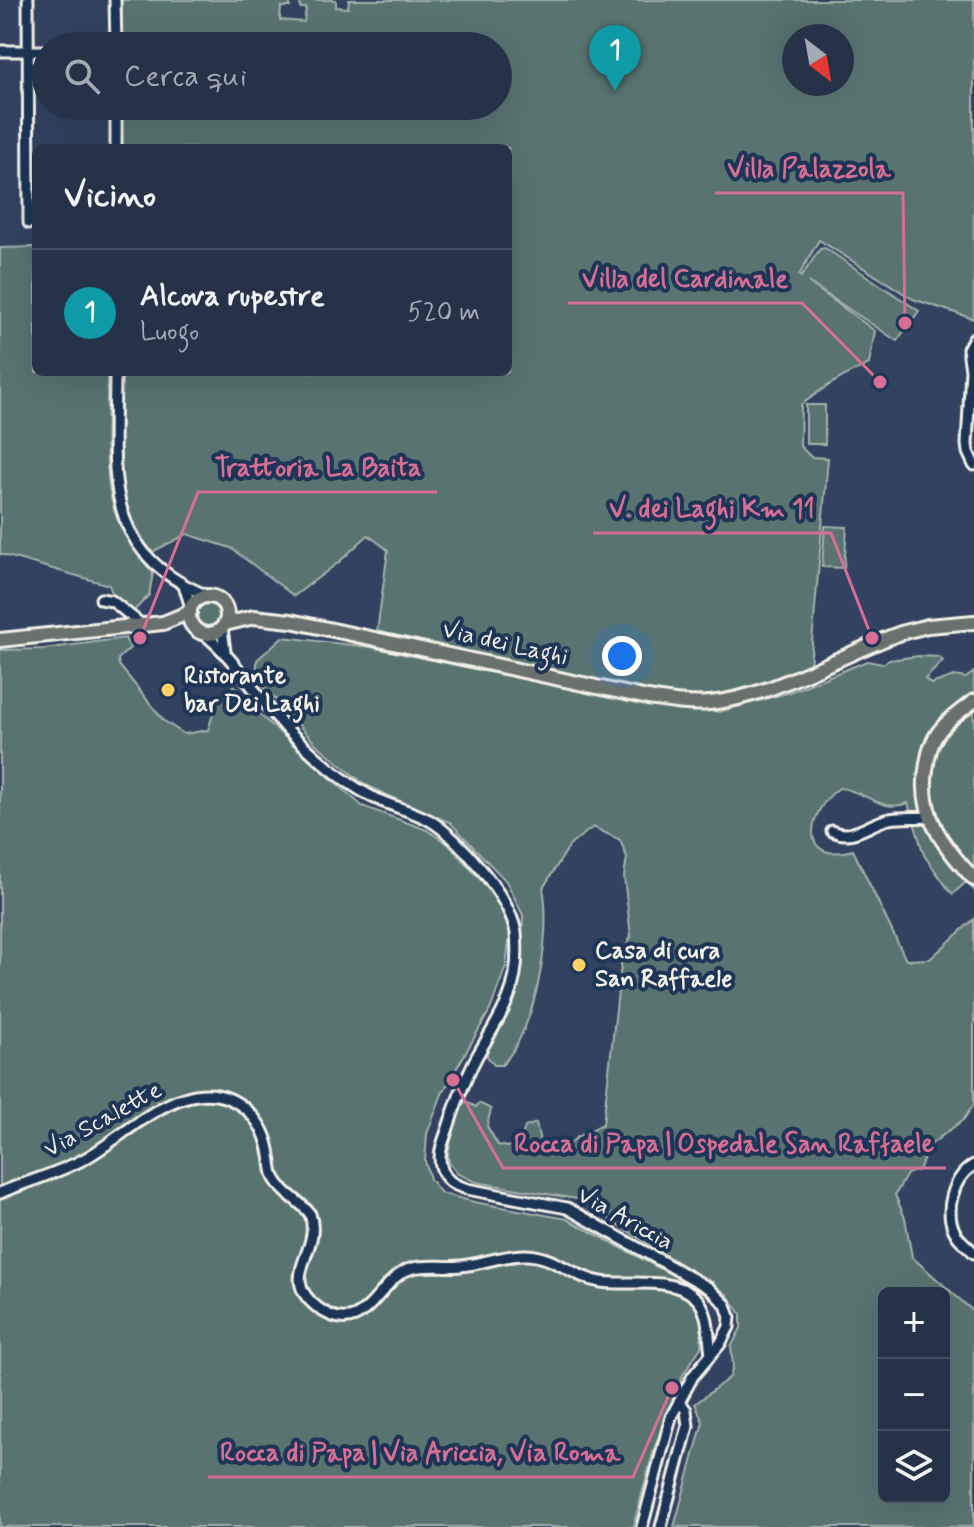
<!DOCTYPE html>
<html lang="it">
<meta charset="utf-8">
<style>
:root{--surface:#263248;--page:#2e3a4f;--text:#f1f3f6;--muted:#a4aab4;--line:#424d60;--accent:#ffd166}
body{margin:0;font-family:Mynerve,sans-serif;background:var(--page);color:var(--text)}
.controls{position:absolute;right:24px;bottom:24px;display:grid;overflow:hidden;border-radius:12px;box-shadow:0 8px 32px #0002}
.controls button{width:72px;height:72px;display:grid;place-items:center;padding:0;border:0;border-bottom:2px solid var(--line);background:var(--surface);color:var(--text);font:40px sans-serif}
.compass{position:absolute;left:782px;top:24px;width:72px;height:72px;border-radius:50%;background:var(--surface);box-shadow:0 8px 32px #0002;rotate:149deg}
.you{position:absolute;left:622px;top:656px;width:28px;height:28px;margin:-20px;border:6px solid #fff;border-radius:50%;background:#1a73e8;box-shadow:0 0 0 12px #1a73e833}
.badge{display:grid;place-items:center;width:52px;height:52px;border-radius:50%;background:var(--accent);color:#fff;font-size:26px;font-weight:700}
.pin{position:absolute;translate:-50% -66px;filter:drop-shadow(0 2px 4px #0008)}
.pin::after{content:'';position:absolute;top:42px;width:28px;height:24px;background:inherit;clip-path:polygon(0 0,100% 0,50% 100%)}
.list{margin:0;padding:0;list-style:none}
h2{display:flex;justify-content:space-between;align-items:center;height:104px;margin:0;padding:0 32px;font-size:34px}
h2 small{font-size:26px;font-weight:400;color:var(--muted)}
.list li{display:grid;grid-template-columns:52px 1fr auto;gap:24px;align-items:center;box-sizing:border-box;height:128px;padding:0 32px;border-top:2px solid var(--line)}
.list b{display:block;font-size:30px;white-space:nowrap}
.list p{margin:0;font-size:26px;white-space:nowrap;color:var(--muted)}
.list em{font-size:26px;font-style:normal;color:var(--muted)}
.icon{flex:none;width:44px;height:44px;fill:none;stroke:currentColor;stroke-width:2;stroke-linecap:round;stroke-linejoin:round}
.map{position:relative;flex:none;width:974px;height:1527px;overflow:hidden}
.search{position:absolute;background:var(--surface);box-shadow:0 8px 32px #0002;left:32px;top:32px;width:480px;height:88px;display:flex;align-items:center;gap:20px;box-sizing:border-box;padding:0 28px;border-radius:44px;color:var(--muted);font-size:30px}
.panel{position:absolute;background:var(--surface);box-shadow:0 8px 32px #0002;left:32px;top:144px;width:480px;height:232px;border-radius:12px}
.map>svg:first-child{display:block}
.green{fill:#587370;stroke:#a6b2ac;stroke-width:2;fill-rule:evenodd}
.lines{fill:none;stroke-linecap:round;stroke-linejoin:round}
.minor-casing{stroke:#f4f1e8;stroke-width:15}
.major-casing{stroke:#f4f1e8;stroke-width:18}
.minor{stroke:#1d3557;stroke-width:9}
.major{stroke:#6a706d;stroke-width:12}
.poi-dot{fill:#ffd166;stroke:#1d3557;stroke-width:3}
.labels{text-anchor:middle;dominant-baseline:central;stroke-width:8;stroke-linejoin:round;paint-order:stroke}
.street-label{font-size:24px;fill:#f4f1e8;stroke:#1d3557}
.poi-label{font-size:24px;font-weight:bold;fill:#f4f1e8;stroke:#1d3557;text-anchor:start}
.leader{fill:none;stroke:#d66f93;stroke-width:3}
.callout-dot{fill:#d66f93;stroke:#1d3557;stroke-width:3}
.callout-label{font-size:26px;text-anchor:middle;font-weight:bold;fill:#d66f93;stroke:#1d3557;stroke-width:8;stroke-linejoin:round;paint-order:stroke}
</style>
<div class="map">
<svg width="974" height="1527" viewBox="0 0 974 1527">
<rect width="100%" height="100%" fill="#324260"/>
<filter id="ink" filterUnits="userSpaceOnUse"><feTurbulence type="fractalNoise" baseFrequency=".0125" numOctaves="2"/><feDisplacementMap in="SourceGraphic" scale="16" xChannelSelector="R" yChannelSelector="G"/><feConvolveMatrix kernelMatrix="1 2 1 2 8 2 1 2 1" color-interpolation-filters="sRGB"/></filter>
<g filter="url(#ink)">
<g class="green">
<path d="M120 0H286L290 2V7H281L280 20 304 22 306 8H300L301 0H336V7L348 8 349 0H974V319L913 299 819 240 799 275 801 277 820 249 825 248 919 311 897 341 808 282 875 331 869 364C844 375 822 388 801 405L800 446 811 457 828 458 810 666C754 687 730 703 668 695L377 632 388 550 368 535 339 562 294 596 231 548 187 534 152 552C141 537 130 522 125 503 115 464 121 413 121 372H508V148H120V106H498V46H120ZM794 36H842V84H794Z"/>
<path d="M36 247V372H107C108 412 102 473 114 509 121 534 137 554 153 573L149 595 134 611 113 595 109 585 0 554V248Z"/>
<rect x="806" y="405" width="19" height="39"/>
<polygon points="825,526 847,527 844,568 822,567"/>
<circle cx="208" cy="615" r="15"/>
<path d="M282 637 370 647 634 702 719 712 787 693 867 661 883 664 889 660 919 656 939 657 943 661 925 679 931 684 954 676 966 678 974 672V695C960 709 941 723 930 739 922 751 919 766 919 780 918 832 940 849 974 884V890L966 882 953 894 949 890 924 855 908 803C882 814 865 790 839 788 807 811 797 865 853 850L906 960 930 959 974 919V1104L964 1119 929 1146 919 1170 907 1174 895 1195 905 1218 912 1257 974 1312V1527H674L703 1422 695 1404 730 1377 733 1366 731 1347 741 1328V1314L726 1293 577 1199 476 1182 458 1174 449 1163 448 1153 461 1099 476 1107 479 1103 491 1109 487 1126 498 1145 508 1147 520 1142 525 1127 536 1123 540 1142 550 1151 561 1152 577 1137 603 1124 622 956 631 936 624 877 627 857 620 840 593 827 570 845 543 888C552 935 536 1030 502 1065H494L487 1056 486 1049 509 1012 521 971 523 915 506 881 450 822 425 813 364 784 315 743 257 679V660ZM884 1293H944V1497H884Z"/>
<polygon points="125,638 130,648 118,659 119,665 164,721 184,734 208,730 217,701 234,685 260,715 362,806 427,830 448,844 497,898 510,934 506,966 490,1010 442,1094 427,1134 425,1161 430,1179 441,1193 474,1202 567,1219 691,1285 702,1324 701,1347 683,1375 655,1446 633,1527 0,1527 0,650 44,649"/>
<polygon points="974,712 974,870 946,837 931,804 931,768 943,733"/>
</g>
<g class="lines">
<g class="minor-casing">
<g id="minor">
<polyline points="28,0 29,223"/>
<polyline points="115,0 116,46"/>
<polyline points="0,51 46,51"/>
<polyline points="116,148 116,106"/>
<polyline points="974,338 968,349 971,370 967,444 968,452 974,465"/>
<path d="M115 372C115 472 98 552 210 597"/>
<polyline points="184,586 191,607"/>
<polyline points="101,599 112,601 142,625"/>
<polyline points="222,628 225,652"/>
<path d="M204 634C238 660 262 707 296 738 317 758 341 780 367 794 387 806 409 809 429 820 459 837 511 899 516 933 518 955 517 978 508 999 500 1019 487 1038 476 1058 464 1081 455 1106 447 1131 443 1142 438 1154 441 1166 444 1180 454 1185 467 1189L567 1208 709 1288 726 1305 730 1317 729 1327 720 1344 693 1376 671 1417 642 1527"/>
<path d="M832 831C854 841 869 823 889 819 901 817 916 818 929 817"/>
<path d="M974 1165C953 1177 943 1212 956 1234 960 1241 969 1247 974 1253"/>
<path d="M0 1193C28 1181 59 1173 86 1158 132 1132 195 1061 249 1112 261 1124 268 1139 270 1156 272 1164 271 1172 275 1179 283 1194 301 1201 310 1214 323 1252 276 1276 318 1308 367 1344 377 1276 413 1268 429 1264 445 1268 461 1266 483 1264 505 1254 527 1255 555 1256 574 1278 601 1282 627 1286 673 1276 695 1297 710 1310 708 1336 711 1354"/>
<polyline points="661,1527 688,1426 686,1410 679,1401"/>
</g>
</g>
<g class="major-casing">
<g id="major">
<circle cx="208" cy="615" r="19"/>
<path d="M225 624 254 617 291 621 648 698C668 701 689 705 710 703 773 697 843 653 904 632L928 626 974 622"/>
<polyline points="0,640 163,623 190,612"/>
<path d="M974 701C962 710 950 718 941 729 931 741 928 755 926 770 919 816 944 847 974 879"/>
</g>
</g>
<use href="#minor" class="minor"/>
<use href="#major" class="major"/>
</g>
</g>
<g class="poi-dot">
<circle cx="168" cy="690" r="8"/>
<circle cx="579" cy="965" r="8"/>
</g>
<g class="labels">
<g class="street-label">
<text transform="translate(505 644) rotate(13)">Via dei Laghi</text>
<text transform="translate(103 1120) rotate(-29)">Via Scalette</text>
<text transform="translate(625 1219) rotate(29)">Via Ariccia</text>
</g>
<g class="poi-label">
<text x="184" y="676">Ristorante<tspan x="184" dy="28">bar Dei Laghi</tspan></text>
<text x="595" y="951">Casa di cura<tspan x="595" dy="28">San Raffaele</tspan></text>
</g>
</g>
<path class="leader" d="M905 323L903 193H715M880 382L802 303H568M140 638L198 492H437M872 638L831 533H593M453 1080L503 1168H946M672 1388L633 1477H208"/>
<g class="callout-dot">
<circle cx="905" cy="323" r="8"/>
<circle cx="880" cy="382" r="8"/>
<circle cx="140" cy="638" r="8"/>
<circle cx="872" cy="638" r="8"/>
<circle cx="453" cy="1080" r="8"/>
<circle cx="672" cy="1388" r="8"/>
</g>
<g class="callout-label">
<text x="809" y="177">Villa Palazzola</text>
<text x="685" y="287">Villa del Cardinale</text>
<text x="318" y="476">Trattoria La Baita</text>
<text x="712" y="517">V. dei Laghi Km 11</text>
<text x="724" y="1152">Rocca di Papa | Ospedale San Raffaele</text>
<text x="420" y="1461">Rocca di Papa | Via Ariccia, Via Roma</text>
</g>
</svg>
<div class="controls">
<button>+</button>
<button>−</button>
<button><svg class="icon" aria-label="layers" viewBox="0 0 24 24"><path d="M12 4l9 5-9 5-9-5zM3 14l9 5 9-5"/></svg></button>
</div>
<svg class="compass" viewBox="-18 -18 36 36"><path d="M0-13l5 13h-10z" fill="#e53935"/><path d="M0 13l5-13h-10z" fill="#a4aab4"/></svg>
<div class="you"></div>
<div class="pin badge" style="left:615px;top:91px;background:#0f9aa8">1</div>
<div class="search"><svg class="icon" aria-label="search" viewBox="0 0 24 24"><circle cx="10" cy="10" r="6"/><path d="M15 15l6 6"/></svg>Cerca qui</div>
<section class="panel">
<h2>Vicino<small></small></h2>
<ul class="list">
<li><span class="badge" style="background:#0f9aa8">1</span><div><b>Alcova rupestre</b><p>Luogo</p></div><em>520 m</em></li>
</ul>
</section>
</div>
